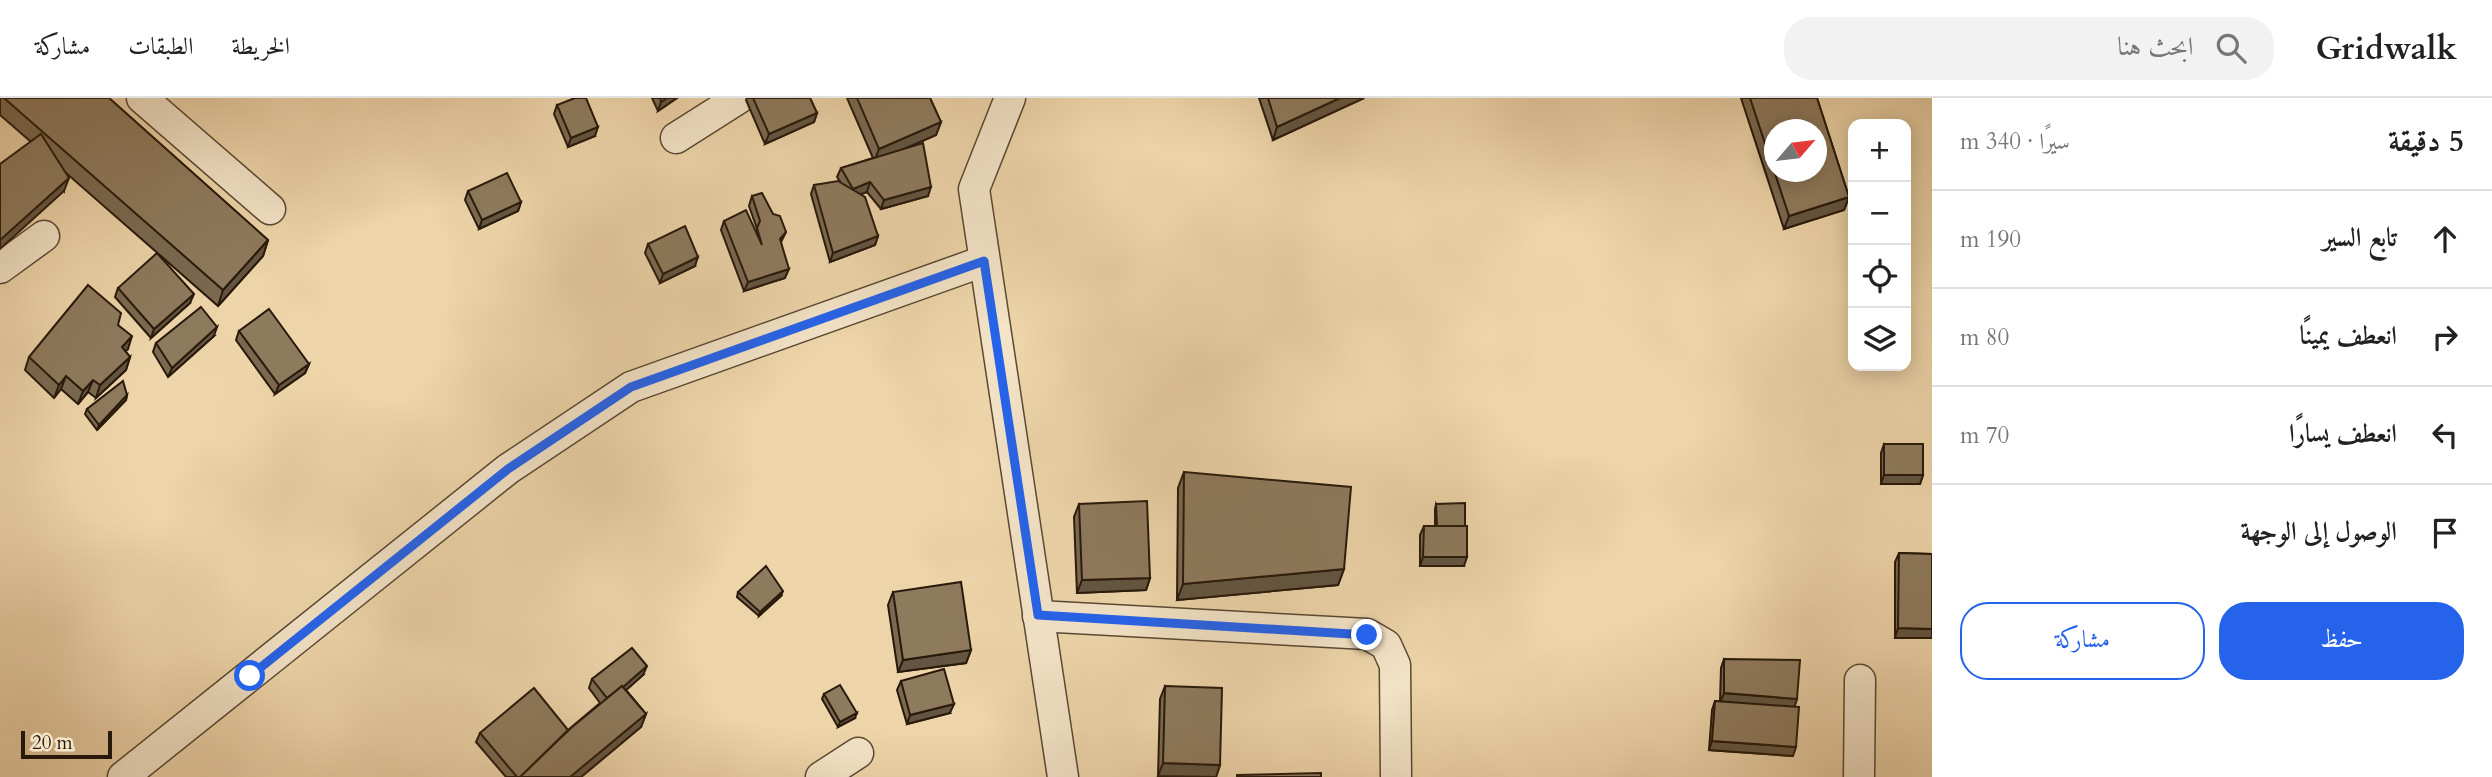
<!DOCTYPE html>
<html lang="ar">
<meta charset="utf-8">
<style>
:root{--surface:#fff;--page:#f2f2f2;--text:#222;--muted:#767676;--line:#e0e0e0;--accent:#2563eb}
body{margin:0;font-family:Cardo,Amiri,serif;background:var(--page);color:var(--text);direction:rtl}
.controls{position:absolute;right:21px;top:21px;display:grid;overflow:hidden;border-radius:14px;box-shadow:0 4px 18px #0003}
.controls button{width:63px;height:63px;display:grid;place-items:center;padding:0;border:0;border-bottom:2px solid var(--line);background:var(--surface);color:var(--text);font:35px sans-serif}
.compass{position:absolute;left:1764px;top:21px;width:63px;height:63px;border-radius:50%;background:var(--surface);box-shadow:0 4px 18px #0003;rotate:62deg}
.scale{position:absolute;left:21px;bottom:18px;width:91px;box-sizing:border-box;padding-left:7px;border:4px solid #28190b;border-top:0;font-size:19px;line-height:24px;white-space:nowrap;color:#28190b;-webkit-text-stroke:5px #f3e3c7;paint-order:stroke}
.stop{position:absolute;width:21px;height:21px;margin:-16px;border:5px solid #2563eb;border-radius:50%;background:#fff}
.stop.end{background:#2563eb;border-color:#fff;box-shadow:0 2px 7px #0008}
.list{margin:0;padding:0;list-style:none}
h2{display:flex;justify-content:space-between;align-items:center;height:91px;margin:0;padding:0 28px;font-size:30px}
h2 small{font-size:23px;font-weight:400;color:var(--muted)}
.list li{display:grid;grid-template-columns:46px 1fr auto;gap:21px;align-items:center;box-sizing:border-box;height:98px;padding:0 28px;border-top:2px solid var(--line)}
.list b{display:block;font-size:26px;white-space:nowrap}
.list em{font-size:23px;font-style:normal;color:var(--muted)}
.actions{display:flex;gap:14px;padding:21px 28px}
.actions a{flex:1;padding:16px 0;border:2px solid var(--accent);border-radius:28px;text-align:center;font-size:24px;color:var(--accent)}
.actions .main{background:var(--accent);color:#fff}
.icon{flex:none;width:38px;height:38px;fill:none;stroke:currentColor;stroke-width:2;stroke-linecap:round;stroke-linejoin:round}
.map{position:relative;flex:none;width:1932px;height:679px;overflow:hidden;direction:ltr}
header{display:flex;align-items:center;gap:42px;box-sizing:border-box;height:98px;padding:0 35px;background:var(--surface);border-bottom:2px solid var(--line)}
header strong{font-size:33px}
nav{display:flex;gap:38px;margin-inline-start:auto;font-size:24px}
.search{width:490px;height:63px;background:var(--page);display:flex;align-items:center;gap:18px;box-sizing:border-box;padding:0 24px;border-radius:28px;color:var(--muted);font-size:26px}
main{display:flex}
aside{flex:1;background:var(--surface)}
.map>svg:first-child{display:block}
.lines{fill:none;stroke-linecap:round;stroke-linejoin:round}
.street-casing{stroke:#594832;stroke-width:33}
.street{stroke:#f3e3c7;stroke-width:30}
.wall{fill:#7a6950;stroke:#28190b;stroke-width:2}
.shaded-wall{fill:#635541;stroke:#28190b;stroke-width:2}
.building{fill:#8e7a5d;stroke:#28190b;stroke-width:2;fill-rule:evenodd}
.route{stroke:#2563eb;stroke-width:9}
</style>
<header>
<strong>Gridwalk</strong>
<div class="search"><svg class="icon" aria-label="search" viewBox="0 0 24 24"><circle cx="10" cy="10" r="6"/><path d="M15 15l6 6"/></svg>ابحث هنا</div>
<nav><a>الخريطة</a><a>الطبقات</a><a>مشاركة</a></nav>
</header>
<main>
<aside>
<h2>5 دقيقة<small>سيرًا · 340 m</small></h2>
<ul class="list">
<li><svg class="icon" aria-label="ahead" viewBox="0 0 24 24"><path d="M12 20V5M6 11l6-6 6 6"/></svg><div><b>تابع السير</b></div><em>190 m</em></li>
<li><svg class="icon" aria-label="right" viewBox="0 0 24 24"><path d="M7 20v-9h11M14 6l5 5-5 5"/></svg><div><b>انعطف يمينًا</b></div><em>80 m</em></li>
<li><svg class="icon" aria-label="left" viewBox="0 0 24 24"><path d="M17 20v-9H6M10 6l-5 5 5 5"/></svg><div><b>انعطف يسارًا</b></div><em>70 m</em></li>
<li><svg class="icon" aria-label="arrive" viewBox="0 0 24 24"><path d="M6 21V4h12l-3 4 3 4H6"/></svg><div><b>الوصول إلى الوجهة</b></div></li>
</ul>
<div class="actions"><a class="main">حفظ</a><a>مشاركة</a></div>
</aside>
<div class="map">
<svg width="1932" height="679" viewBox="0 0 1932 679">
<rect width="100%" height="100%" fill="#edd4a9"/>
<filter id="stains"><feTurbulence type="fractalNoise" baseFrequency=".00286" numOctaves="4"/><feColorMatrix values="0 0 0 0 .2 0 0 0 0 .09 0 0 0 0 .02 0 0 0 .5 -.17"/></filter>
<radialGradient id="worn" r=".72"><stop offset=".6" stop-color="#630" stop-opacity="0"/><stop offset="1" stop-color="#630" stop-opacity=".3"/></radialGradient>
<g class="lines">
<g class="street-casing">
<g id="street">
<polyline points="142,0 270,111"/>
<polyline points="1010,0 974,91 1063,679"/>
<polyline points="676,40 739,0"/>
<polyline points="0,170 44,138"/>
<polyline points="1038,518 1367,536 1386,547 1395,567 1396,679"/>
<polyline points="123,679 508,371 631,289 984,163"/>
<polyline points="821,679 858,655"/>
<polyline points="1859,679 1860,582"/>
</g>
</g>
<use href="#street" class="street"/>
</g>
<g class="wall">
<polygon points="0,0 109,0 268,142 263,158 218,208 65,74 64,93 30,43 0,17"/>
<polygon points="652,0 677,0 658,13"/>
<polygon points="747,0 810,0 817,15 814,24 765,46 746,2"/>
<polygon points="847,0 930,0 941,24 936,37 904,51 928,98 881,111 867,94 861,96 878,138 875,147 830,164 811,96 814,87 841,85 837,79 841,70 873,60"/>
<polygon points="1259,0 1364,0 1273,42"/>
<polygon points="1741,0 1817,0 1849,99 1844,112 1784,131"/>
<polygon points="557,7 595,38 568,49 554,16"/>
<polygon points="468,93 521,104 518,113 479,131 465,102"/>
<polygon points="752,98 773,116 786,134 781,144 785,180 744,193 721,132 724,123 756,134 757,131 749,108"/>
<polygon points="648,146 695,168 660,185 645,155"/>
<polygon points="118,190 190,205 151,240 115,199"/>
<polygon points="118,227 128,251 125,253 130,259 126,272 96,300 88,294 78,306 61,291 54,300 25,272 29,259"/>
<polygon points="239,233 309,266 305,275 275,296 236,242"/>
<polygon points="214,238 168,279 153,254 156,245"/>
<polygon points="127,297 126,302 97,332 85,316 87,311"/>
<polygon points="1884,346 1923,377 1920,386 1881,386 1881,355"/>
<polygon points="1184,374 1344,471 1338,487 1177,502 1178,390"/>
<polygon points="1079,406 1150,480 1146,492 1077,495 1074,419"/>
<polygon points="1436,406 1464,468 1420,468 1420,437 1424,428 1435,428 1435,411"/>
<polygon points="1899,455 1932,456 1931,540 1895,540 1895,464"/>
<polygon points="738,494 781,498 759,518 737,499"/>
<polygon points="893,494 971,552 966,565 898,574 888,507"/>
<polygon points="1724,561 1797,601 1794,609 1793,658 1709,652 1712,612 1715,603 1720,603 1721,570"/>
<polygon points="643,577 626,592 646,616 641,629 581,679 506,679 476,644 480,635 568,632 600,605 589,590 592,581"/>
<polygon points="901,583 950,615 907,626 897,592"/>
<polygon points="1165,588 1220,667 1216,679 1158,678 1160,601"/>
<polygon points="824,596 855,620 838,629 822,601"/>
</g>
<g class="shaded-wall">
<polygon points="667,0 677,0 658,13 661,4"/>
<polygon points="1340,0 1364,0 1273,42 1277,29"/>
<polygon points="817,15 814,24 765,46 769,36"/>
<polygon points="941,24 936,37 874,64 879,51"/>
<polygon points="598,29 595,38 568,49 571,40"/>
<polygon points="69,80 64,93 0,151 0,142"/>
<polygon points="870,84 867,94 850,100 853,91"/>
<polygon points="931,89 928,98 881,111 884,102"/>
<polygon points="1849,99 1844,112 1784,131 1789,118"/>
<polygon points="521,104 518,113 479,131 482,122"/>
<polygon points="878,138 875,147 830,164 833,155"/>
<polygon points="268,142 263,158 218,208 223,192"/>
<polygon points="698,159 695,168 660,185 663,176"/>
<polygon points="789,171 785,180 744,193 748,184"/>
<polygon points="194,196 190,205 151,240 154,231"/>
<polygon points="217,229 214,238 168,279 172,270"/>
<polygon points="132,238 128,251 117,262 122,249"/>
<polygon points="130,259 126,272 96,300 100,287"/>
<polygon points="309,266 305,275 275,296 279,287"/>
<polygon points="66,278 61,291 54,300 59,287"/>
<polygon points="93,282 88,294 78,306 83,293"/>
<polygon points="127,297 126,302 97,332 99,327"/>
<polygon points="1884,377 1923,377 1920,386 1881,386"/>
<polygon points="1423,459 1467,459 1464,468 1420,468"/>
<polygon points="1344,471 1338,487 1177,502 1183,486"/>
<polygon points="1150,480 1146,492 1077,495 1082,482"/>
<polygon points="783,493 781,498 759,518 760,514"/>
<polygon points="1898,530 1932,531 1932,538 1931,540 1895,540"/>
<polygon points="971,552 966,565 898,574 903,562"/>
<polygon points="647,568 643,577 605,611 608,602"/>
<polygon points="1724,595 1797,601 1794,610 1720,605"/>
<polygon points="954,606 950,615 907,626 910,617"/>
<polygon points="857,615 855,620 838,629 840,624"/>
<polygon points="646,616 641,629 581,679 570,679"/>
<polygon points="1712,643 1796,649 1793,658 1709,652"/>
<polygon points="1163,665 1220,667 1216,679 1158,678"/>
</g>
<g class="building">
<polygon points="4,0 109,0 268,142 223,192"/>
<polygon points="575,0 586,0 598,29 571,40 557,7"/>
<polygon points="660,0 667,0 661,4"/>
<polygon points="753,0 810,0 817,15 769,36"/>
<polygon points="857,0 930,0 941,24 879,51"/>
<polygon points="1268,0 1340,0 1277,29"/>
<path d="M1750 0H1817L1849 99 1789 118ZM1774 32H1816V74H1774Z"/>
<polygon points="41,36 69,80 0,142 0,66"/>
<polygon points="923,45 931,89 884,102 870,84 853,91 841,70"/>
<polygon points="507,75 521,104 482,122 468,93"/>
<polygon points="838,83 865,99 878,138 833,155 814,87"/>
<polygon points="762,95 773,116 780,118 786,134 780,141 789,171 748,184 724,123 746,112 762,147 757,130 760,123 752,98"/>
<polygon points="685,128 698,159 663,176 648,146"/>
<polygon points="157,155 194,196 154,231 118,190"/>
<polygon points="88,187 121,215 118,227 132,238 122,249 130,259 100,287 93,282 83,293 66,278 59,287 29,259"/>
<polygon points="201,209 217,229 172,270 156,245"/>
<polygon points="269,211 309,266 279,287 239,233"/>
<polygon points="123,283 127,297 99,327 87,311"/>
<rect x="1884" y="346" width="39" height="31"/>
<polygon points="1184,374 1351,389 1344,471 1183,486"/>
<polygon points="1147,403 1150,480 1082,482 1079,406"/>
<polygon points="1465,405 1465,428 1437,428 1436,406"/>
<polygon points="1424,428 1467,428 1467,459 1423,459"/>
<polygon points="1899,455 1932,456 1932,531 1898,530"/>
<polygon points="766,468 783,493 760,514 738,494"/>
<polygon points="961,484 971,552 903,562 893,494"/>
<polygon points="632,550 647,568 623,589 622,588 607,600 592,581"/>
<polygon points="1724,561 1800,562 1797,601 1724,595"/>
<polygon points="944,571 954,606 910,617 901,583"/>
<polygon points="840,587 857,615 840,624 824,596"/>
<polygon points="622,588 646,616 570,679 520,679 571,630"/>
<polygon points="1165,588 1222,590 1220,667 1163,665"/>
<polygon points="534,590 568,632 520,679 517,679 480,635"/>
<polygon points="1715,603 1799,609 1796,649 1712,643"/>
<polygon points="1321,675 1321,679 1237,679 1237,677"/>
</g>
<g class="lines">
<polyline class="route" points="250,578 508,371 631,289 984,163 1038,517 1367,537"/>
</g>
<rect width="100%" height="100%" filter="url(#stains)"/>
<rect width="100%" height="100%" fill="url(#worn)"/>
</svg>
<div class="controls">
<button>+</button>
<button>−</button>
<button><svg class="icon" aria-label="locate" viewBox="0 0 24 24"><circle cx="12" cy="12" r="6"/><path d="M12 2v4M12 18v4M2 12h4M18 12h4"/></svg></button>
<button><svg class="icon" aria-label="layers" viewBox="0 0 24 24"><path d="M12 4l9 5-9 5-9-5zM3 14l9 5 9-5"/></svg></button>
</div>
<svg class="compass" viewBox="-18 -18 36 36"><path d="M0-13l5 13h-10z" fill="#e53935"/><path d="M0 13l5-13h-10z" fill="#767676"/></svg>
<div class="scale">20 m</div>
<div class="stop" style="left:250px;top:578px"></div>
<div class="stop end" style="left:1367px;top:537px"></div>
</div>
</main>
